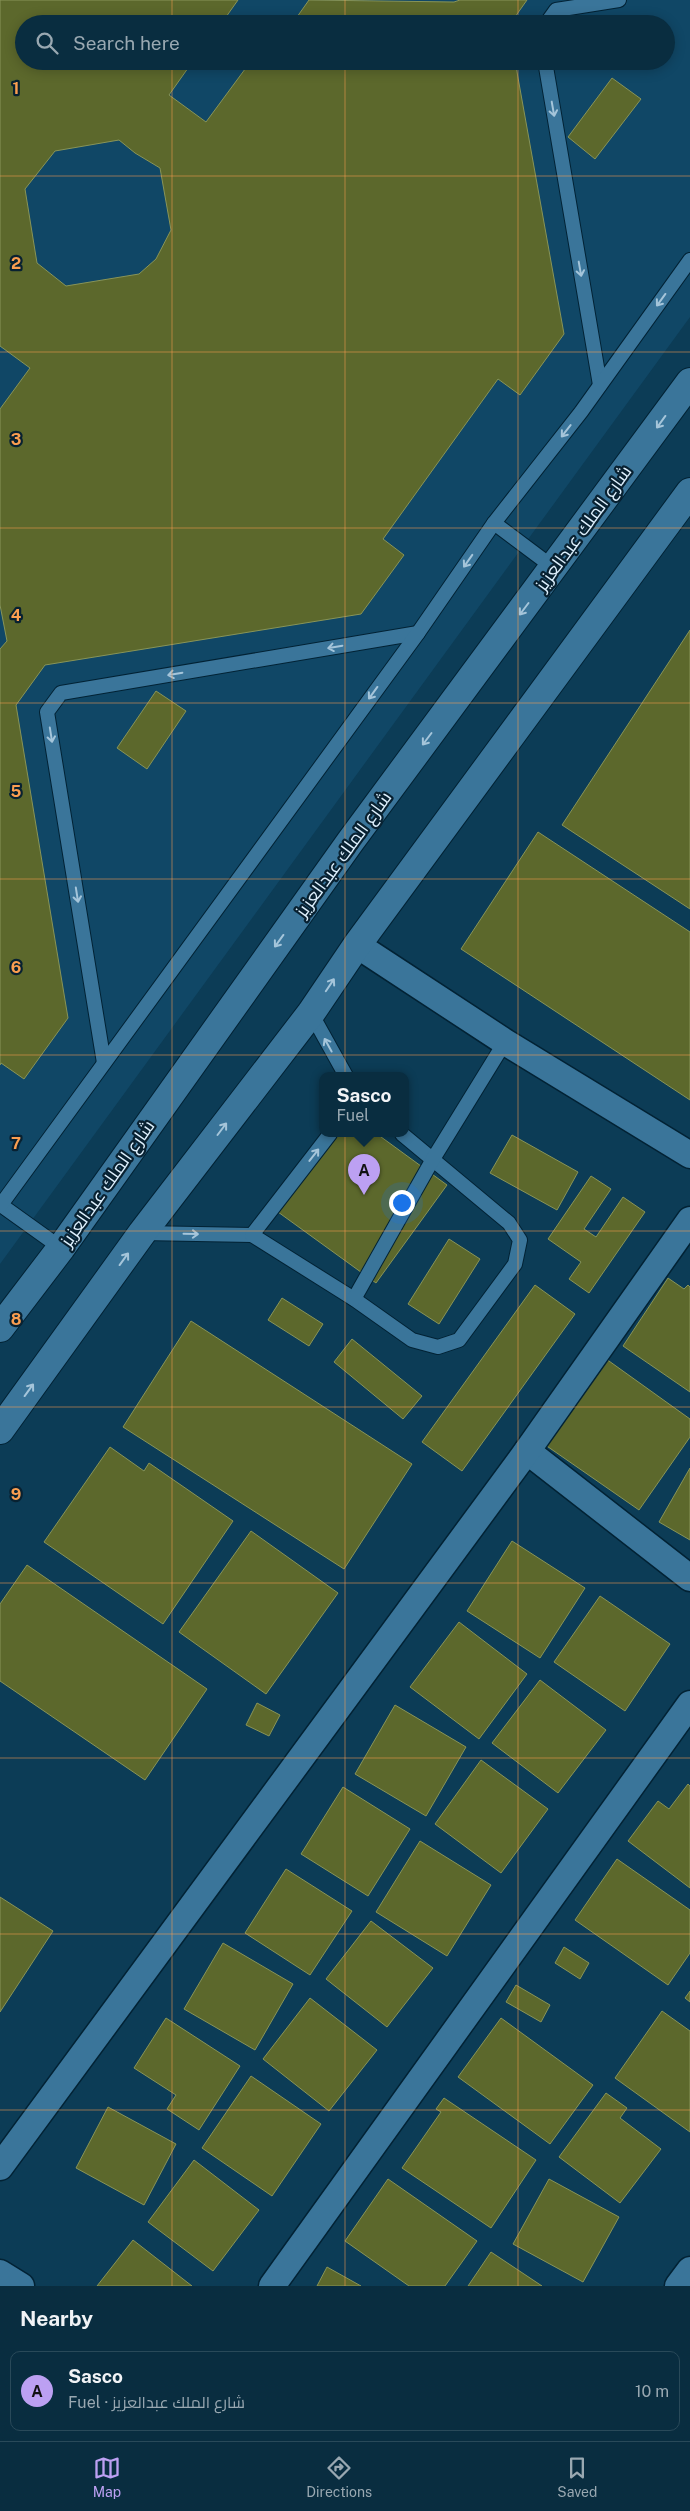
<!DOCTYPE html>
<meta charset="utf-8">
<style>
:root{--surface:#092d40;--page:#123547;--text:#f1f3f6;--muted:#99a8b1;--line:#294959;--accent:#bca0f2}
body{margin:0;font-family:"Public Sans",Cairo,sans-serif;background:var(--page);color:var(--text)}
.you{position:absolute;left:401px;top:1202px;width:18px;height:18px;margin:-12px;border:4px solid #fff;border-radius:50%;background:#1a73e8;box-shadow:0 0 0 8px #1a73e833}
.badge{display:grid;place-items:center;width:32px;height:32px;border-radius:50%;background:var(--accent);color:#111;font-size:16px;font-weight:700}
.pin{position:absolute;translate:-50% -41px;filter:drop-shadow(0 1px 2px #0008)}
.pin::after{content:'';position:absolute;top:26px;width:18px;height:15px;background:inherit;clip-path:polygon(0 0,100% 0,50% 100%)}
.popup{position:absolute;left:319px;top:1072px;width:90px;height:65px;box-sizing:border-box;display:grid;place-content:center;border-radius:10px;background:var(--surface);filter:drop-shadow(0 1px 4px #0005);font-size:16px;white-space:nowrap;color:var(--muted)}
.popup b{font-size:19px;color:var(--text)}
.popup::after{content:'';position:absolute;left:50%;top:100%;margin-left:-10px;border:10px solid transparent;border-top-color:var(--surface)}
.list{margin:0;padding:0;list-style:none}
h2{display:flex;justify-content:space-between;align-items:center;height:65px;margin:0;padding:0 20px;font-size:21px}
h2 small{font-size:16px;font-weight:400;color:var(--muted)}
.list li{display:grid;grid-template-columns:32px 1fr auto;gap:15px;align-items:center;box-sizing:border-box;height:80px;margin:0 10px 10px;padding:0 10px;border:1px solid var(--line);border-radius:10px}
.list b{display:block;font-size:19px;white-space:nowrap}
.list p{margin:0;font-size:16px;white-space:nowrap;color:var(--muted)}
.list em{font-size:16px;font-style:normal;color:var(--muted)}
.icon{flex:none;width:28px;height:28px;fill:none;stroke:currentColor;stroke-width:2;stroke-linecap:round;stroke-linejoin:round}
.map{position:relative;flex:none;width:690px;height:2286px;overflow:hidden}
.search{position:absolute;background:var(--surface);box-shadow:0 2px 12px #0003;left:15px;right:15px;top:15px;height:55px;display:flex;align-items:center;gap:12px;box-sizing:border-box;padding:0 18px;border-radius:28px;color:var(--muted);font-size:19px}
.sheet{height:155px;background:var(--surface)}
nav{display:flex;justify-content:space-around;align-items:center;box-sizing:border-box;height:70px;border-top:1px solid var(--line);background:var(--surface);font-size:14px;color:var(--muted)}
nav a{display:grid;justify-items:center;gap:2px}
nav .on{color:var(--accent)}
.map>svg:first-child{display:block}
.built{fill:#104766;fill-rule:evenodd}
.building{fill:#5c682c;stroke:#889458;fill-rule:evenodd}
.lines{fill:none;stroke-linecap:round;stroke-linejoin:round}
.lane-casing{stroke:#022234;stroke-width:16}
.street-casing{stroke:#022234;stroke-width:29}
.secondary-casing{stroke:#022234;stroke-width:30}
.lane{stroke:#3a759a;stroke-width:14}
.street{stroke:#3a759a;stroke-width:26}
.secondary{stroke:#3a759a;stroke-width:28}
.oneway{stroke:#a5c5da}
.grid{fill:none;stroke:#fb9e50;stroke-width:1;stroke-opacity:0.55}
.labels{text-anchor:middle;dominant-baseline:central;stroke-width:4.5;stroke-linejoin:round;paint-order:stroke}
.street-label{font-size:18px;fill:#def0fd;stroke:#082131}
.grid-label{font-size:16px;text-anchor:middle;font-weight:bold;fill:#fb9e50;stroke:#082131;stroke-width:4.5;stroke-linejoin:round;paint-order:stroke}
</style>
<div class="map">
<svg width="690" height="2286" viewBox="0 0 690 2286">
<rect width="100%" height="100%" fill="#0c3c56"/>
<path class="built" d="M0 0H690V317L0 1264ZM24 24H666V61H24Z"/>
<g class="building">
<path d="M0 0H238L221 24H24V61H193L169 95 206 122 251 61H515L564 334 520 395 498 379 383 539 404 555 361 614 45 665 16 705 68 1018 24 1079 1 1063 0 1065V649L7 641 0 605V409L30 368 0 346ZM119 140 135 153 160 168 171 230 156 259 139 274 66 286 37 263 25 189 55 151Z"/>
<polygon points="309,0 454,2 460,0 527,0 510,24 292,24"/>
<polygon points="612,78 641,99 595,159 568,137"/>
<polygon points="690,630 690,909 562,825"/>
<polygon points="156,691 186,711 147,769 117,748"/>
<polygon points="538,832 690,932 690,1100 461,949"/>
<polygon points="335,1134 377,1134 447,1185 376,1283 278,1212"/>
<polygon points="512,1135 578,1172 557,1210 490,1173"/>
<polygon points="591,1176 611,1189 584,1229 596,1237 623,1197 645,1212 589,1293 569,1279 581,1262 548,1239"/>
<polygon points="449,1239 480,1259 439,1324 408,1304"/>
<polygon points="668,1278 684,1289 688,1285 690,1287 690,1392 623,1346"/>
<polygon points="535,1285 575,1314 462,1471 422,1442"/>
<polygon points="282,1298 323,1324 309,1346 268,1320"/>
<polygon points="191,1321 412,1464 344,1569 123,1427"/>
<polygon points="352,1339 422,1396 403,1419 334,1362"/>
<polygon points="602,1356 690,1419 690,1437 639,1510 541,1442"/>
<polygon points="110,1447 144,1471 149,1463 233,1521 163,1624 44,1542"/>
<polygon points="690,1468 690,1540 659,1522"/>
<polygon points="251,1531 338,1593 266,1694 179,1632"/>
<polygon points="512,1541 585,1588 540,1658 467,1611"/>
<polygon points="27,1565 207,1689 145,1780 0,1681 0,1604"/>
<polygon points="600,1596 670,1644 625,1711 554,1662"/>
<polygon points="459,1622 527,1674 479,1739 410,1687"/>
<polygon points="540,1680 606,1730 558,1793 492,1743"/>
<polygon points="257,1703 280,1715 269,1736 246,1725"/>
<polygon points="395,1705 466,1747 426,1816 355,1774"/>
<polygon points="481,1760 548,1809 501,1873 435,1824"/>
<polygon points="688,1784 690,1786 690,1888 628,1841 658,1801 669,1809"/>
<polygon points="343,1787 410,1829 368,1896 301,1854"/>
<polygon points="420,1841 491,1885 447,1956 376,1912"/>
<polygon points="617,1859 690,1910 690,1953 668,1985 575,1920"/>
<polygon points="286,1869 352,1911 310,1975 245,1933"/>
<polygon points="0,1897 53,1931 0,2012"/>
<polygon points="371,1921 433,1968 387,2027 326,1979"/>
<polygon points="223,1943 293,1984 255,2050 184,2009"/>
<polygon points="564,1947 589,1963 580,1979 555,1963"/>
<polygon points="516,1985 550,2005 541,2022 506,2002"/>
<polygon points="690,1991 690,2002 685,1998"/>
<polygon points="310,1998 377,2050 329,2111 263,2059"/>
<polygon points="662,2011 690,2031 690,2132 615,2078"/>
<polygon points="166,2018 240,2066 199,2130 167,2109 176,2095 134,2068"/>
<polygon points="501,2018 593,2085 550,2144 458,2077"/>
<polygon points="251,2076 321,2124 272,2196 202,2148"/>
<polygon points="606,2093 627,2108 620,2118 661,2149 620,2203 559,2157"/>
<polygon points="444,2098 536,2160 491,2228 402,2168 441,2112 436,2109"/>
<polygon points="108,2107 176,2144 144,2205 76,2168"/>
<polygon points="194,2160 259,2210 213,2271 148,2222"/>
<polygon points="388,2179 477,2241 445,2286 409,2286 345,2241"/>
<polygon points="549,2179 619,2217 583,2282 513,2244"/>
<polygon points="133,2240 192,2286 97,2286"/>
<polygon points="491,2252 542,2286 468,2286"/>
<polygon points="327,2267 361,2286 317,2286"/>
</g>
<g class="lines">
<g class="lane-casing">
<g id="lane">
<polyline points="546,24 556,10 619,0"/>
<polyline points="545,61 600,385"/>
<polyline points="494,523 554,568"/>
<polyline points="311,1013 346,1076"/>
<polyline points="104,1063 47,712 61,693 418,633"/>
<polyline points="1,1205 61,1248"/>
<polyline points="0,1206 418,633 494,523 581,412 690,260"/>
<polyline points="142,1233 252,1235 330,1134"/>
<polyline points="252,1235 354,1299 412,1340 438,1347 459,1340 515,1264 520,1240 509,1223 402,1134"/>
<polyline points="354,1299 433,1159 505,1042"/>
</g>
</g>
<g class="street-casing">
<g id="street">
<polyline points="357,945 505,1042 690,1155"/>
<polyline points="527,1451 690,1578"/>
<polyline points="0,2167 527,1451 690,1220"/>
<polyline points="0,2273 21,2286"/>
<polyline points="272,2286 690,1704"/>
<polyline points="678,2286 690,2270"/>
</g>
</g>
<g class="secondary-casing">
<g id="secondary">
<polyline points="0,1328 61,1248 350,842 690,382"/>
<polyline points="0,1430 142,1233 311,1013 357,945 690,492"/>
</g>
</g>
<use href="#lane" class="lane"/>
<use href="#street" class="street"/>
<use href="#secondary" class="secondary"/>
</g>
<defs><path id="oneway-shaft" d="M-6 0H5M1.5-3L5.5 0L1.5 3" fill="none" stroke-width="1.6" stroke-linecap="round" stroke-linejoin="round" transform="scale(1.25)"/></defs>
<g class="oneway">
<use href="#oneway-shaft" transform="translate(553 109) rotate(80)"/>
<use href="#oneway-shaft" transform="translate(580 269) rotate(80)"/>
<use href="#oneway-shaft" transform="translate(661 300) rotate(126)"/>
<use href="#oneway-shaft" transform="translate(661 422) rotate(126)"/>
<use href="#oneway-shaft" transform="translate(566 431) rotate(128)"/>
<use href="#oneway-shaft" transform="translate(468 561) rotate(125)"/>
<use href="#oneway-shaft" transform="translate(524 609) rotate(127)"/>
<use href="#oneway-shaft" transform="translate(335 647) rotate(170)"/>
<use href="#oneway-shaft" transform="translate(175 674) rotate(170)"/>
<use href="#oneway-shaft" transform="translate(373 693) rotate(126)"/>
<use href="#oneway-shaft" transform="translate(51 735) rotate(81)"/>
<use href="#oneway-shaft" transform="translate(427 739) rotate(127)"/>
<use href="#oneway-shaft" transform="translate(77 895) rotate(81)"/>
<use href="#oneway-shaft" transform="translate(279 941) rotate(126)"/>
<use href="#oneway-shaft" transform="translate(330 985) rotate(-56)"/>
<use href="#oneway-shaft" transform="translate(328 1045) rotate(-119)"/>
<use href="#oneway-shaft" transform="translate(222 1129) rotate(-53)"/>
<use href="#oneway-shaft" transform="translate(314 1155) rotate(-52)"/>
<use href="#oneway-shaft" transform="translate(191 1234) rotate(1)"/>
<use href="#oneway-shaft" transform="translate(124 1259) rotate(-54)"/>
<use href="#oneway-shaft" transform="translate(29 1390) rotate(-54)"/>
</g>
<path class="grid" d="M172 0V24M345 0V24M518 0V24M172 61V2286M345 61V2286M518 61V2286M0 176H690M0 352H690M0 528H690M0 703H690M0 879H690M0 1055H690M0 1231H690M0 1407H690M0 1583H690M0 1758H690M0 1934H690M0 2110H690"/>
<g class="labels">
<g class="street-label">
<text transform="translate(583 528) rotate(-54)">شارع الملك عبدالعزيز</text>
<text transform="translate(343 854) rotate(-54)">شارع الملك عبدالعزيز</text>
<text transform="translate(107 1183) rotate(-55)">شارع الملك عبدالعزيز</text>
</g>
</g>
<g class="grid-label">
<text x="16" y="94">1</text>
<text x="16" y="269">2</text>
<text x="16" y="445">3</text>
<text x="16" y="621">4</text>
<text x="16" y="797">5</text>
<text x="16" y="973">6</text>
<text x="16" y="1149">7</text>
<text x="16" y="1325">8</text>
<text x="16" y="1500">9</text>
</g>
</svg>
<div class="you"></div>
<div class="pin badge" style="left:364px;top:1195px">A</div>
<div class="popup"><b>Sasco</b>Fuel</div>
<div class="search"><svg class="icon" aria-label="search" viewBox="0 0 24 24"><circle cx="10" cy="10" r="6"/><path d="M15 15l6 6"/></svg>Search here</div>
</div>
<section class="sheet">
<h2>Nearby<small></small></h2>
<ul class="list">
<li><span class="badge">A</span><div><b>Sasco</b><p>Fuel · شارع الملك عبدالعزيز</p></div><em>10 m</em></li>
</ul>
</section>
<nav>
<a class="on"><svg class="icon" aria-label="map" viewBox="0 0 24 24"><path d="M3 6l6-2 6 2 6-2v14l-6 2-6-2-6 2zM9 4v14M15 6v14"/></svg>Map</a>
<a><svg class="icon" aria-label="directions" viewBox="0 0 24 24"><path d="M12 3l9 9-9 9-9-9zM9 14v-3h6M13 9l2 2-2 2"/></svg>Directions</a>
<a><svg class="icon" aria-label="saved" viewBox="0 0 24 24"><path d="M7 4h10v16l-5-4-5 4z"/></svg>Saved</a>
</nav>
